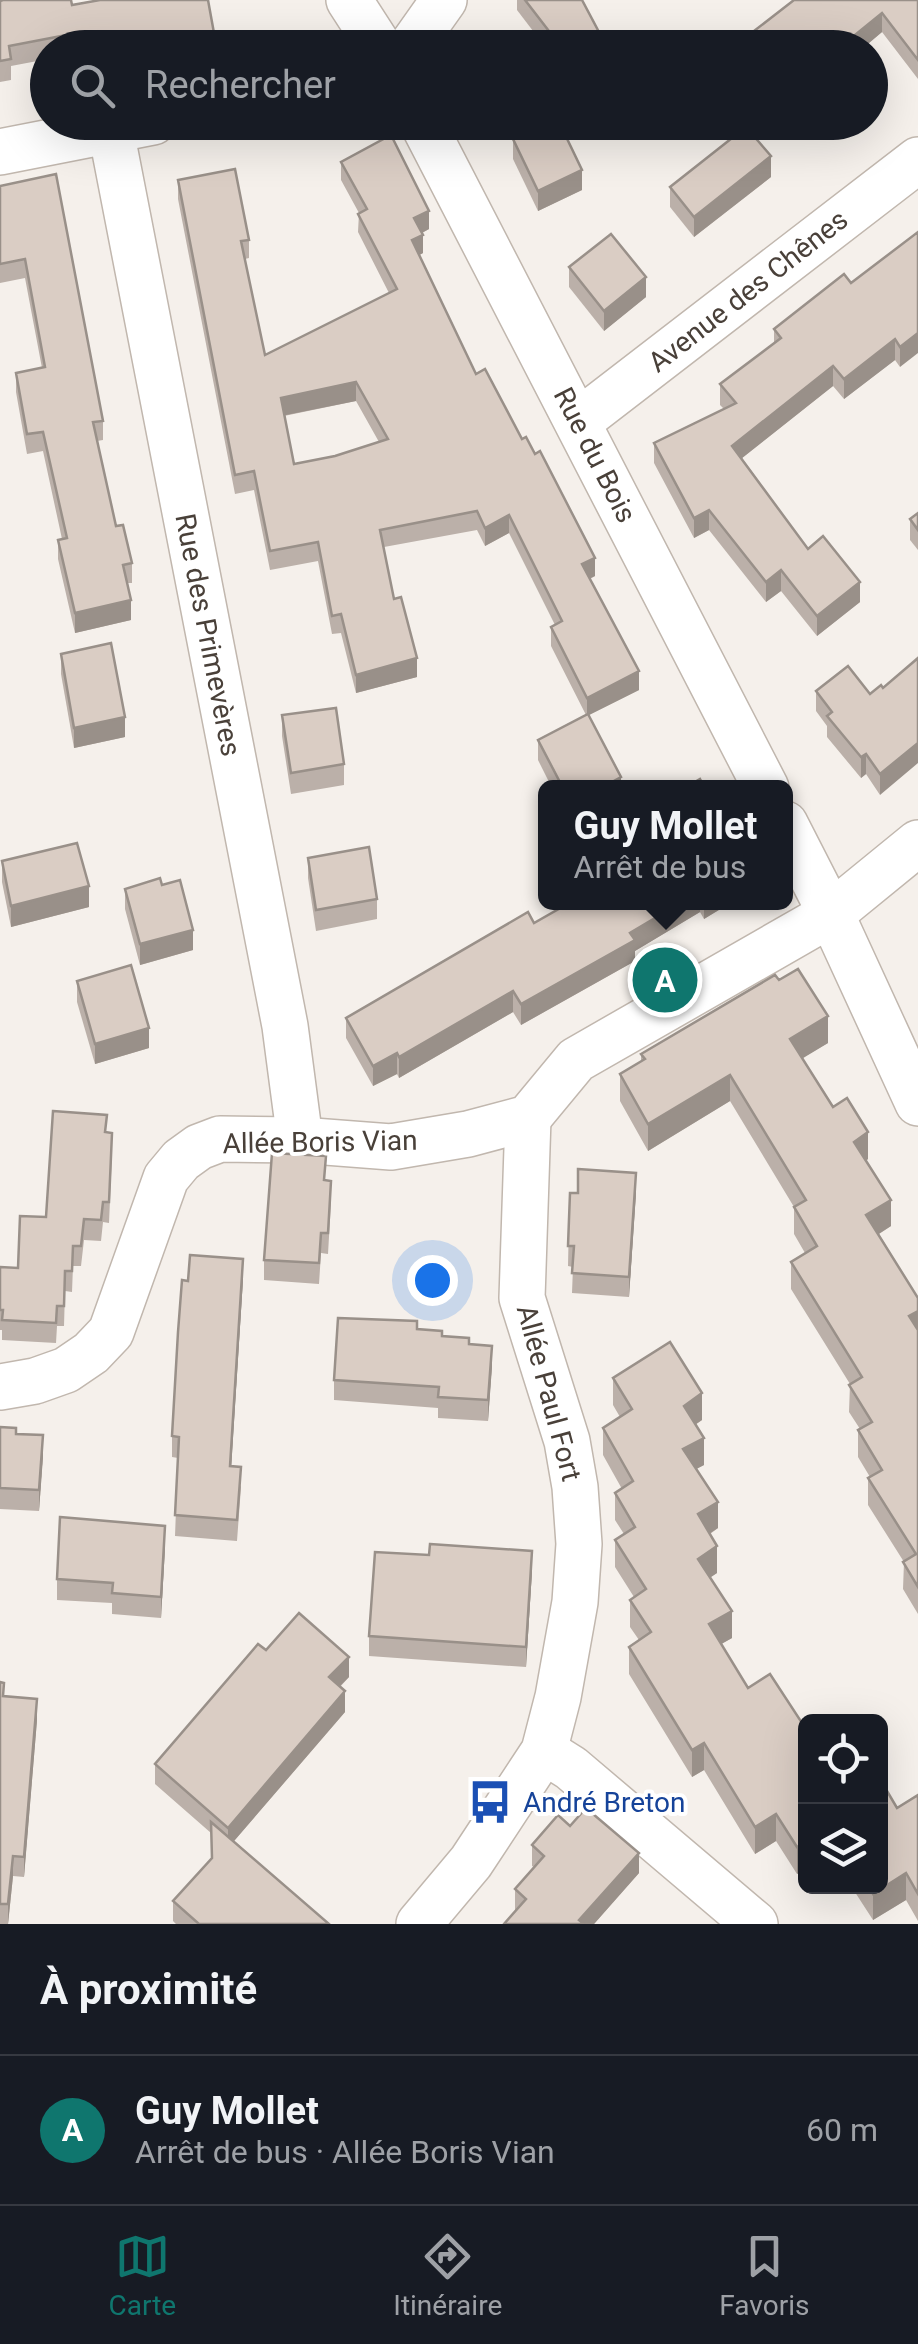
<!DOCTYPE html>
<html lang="fr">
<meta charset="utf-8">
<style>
:root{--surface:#171b24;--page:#242831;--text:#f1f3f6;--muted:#9ea1a6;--line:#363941;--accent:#0f766e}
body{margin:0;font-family:Roboto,sans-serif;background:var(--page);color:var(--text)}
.controls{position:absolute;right:30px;bottom:30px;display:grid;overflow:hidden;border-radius:15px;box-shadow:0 10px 40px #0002}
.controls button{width:90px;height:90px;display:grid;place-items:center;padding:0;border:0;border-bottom:2px solid var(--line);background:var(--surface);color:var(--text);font:50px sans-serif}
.you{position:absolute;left:432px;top:1280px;width:35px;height:35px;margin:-25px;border:8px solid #fff;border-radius:50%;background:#1a73e8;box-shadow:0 0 0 15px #1a73e833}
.badge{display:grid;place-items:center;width:65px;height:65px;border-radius:50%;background:var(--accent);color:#fff;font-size:32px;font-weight:700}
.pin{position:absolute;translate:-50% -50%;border:5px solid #fff;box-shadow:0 2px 10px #0006}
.popup{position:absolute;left:538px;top:780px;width:255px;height:130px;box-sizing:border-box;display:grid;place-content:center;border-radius:15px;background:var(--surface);filter:drop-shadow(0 2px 8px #0005);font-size:32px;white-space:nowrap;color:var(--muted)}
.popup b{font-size:38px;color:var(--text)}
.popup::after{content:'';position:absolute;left:50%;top:100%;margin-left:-20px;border:20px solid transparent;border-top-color:var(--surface)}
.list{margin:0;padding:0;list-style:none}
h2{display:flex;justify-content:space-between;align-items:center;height:130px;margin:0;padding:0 40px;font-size:42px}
h2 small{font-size:32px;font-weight:400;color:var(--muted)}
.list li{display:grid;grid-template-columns:65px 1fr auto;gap:30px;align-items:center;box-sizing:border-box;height:150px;padding:0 40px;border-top:2px solid var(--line)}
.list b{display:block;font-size:38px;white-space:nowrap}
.list p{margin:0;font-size:32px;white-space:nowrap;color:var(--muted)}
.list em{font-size:32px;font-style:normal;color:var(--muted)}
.icon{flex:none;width:55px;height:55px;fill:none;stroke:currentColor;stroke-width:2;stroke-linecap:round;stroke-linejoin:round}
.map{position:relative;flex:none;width:918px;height:1924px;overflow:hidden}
.search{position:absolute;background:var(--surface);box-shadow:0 10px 40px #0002;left:30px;right:30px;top:30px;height:110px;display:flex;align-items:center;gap:25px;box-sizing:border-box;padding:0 35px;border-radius:55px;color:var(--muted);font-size:38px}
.sheet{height:280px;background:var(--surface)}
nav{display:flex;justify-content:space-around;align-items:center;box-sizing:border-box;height:140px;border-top:2px solid var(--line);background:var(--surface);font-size:28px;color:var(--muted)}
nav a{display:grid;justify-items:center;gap:5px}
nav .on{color:var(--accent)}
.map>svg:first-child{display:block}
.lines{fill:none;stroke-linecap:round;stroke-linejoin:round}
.minor-casing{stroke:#c1b7ae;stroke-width:48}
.minor{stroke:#fff;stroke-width:45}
.wall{fill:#bbb0a9;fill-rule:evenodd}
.shaded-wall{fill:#999089}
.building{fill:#dacdc4;stroke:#999089;stroke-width:2.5;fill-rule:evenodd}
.labels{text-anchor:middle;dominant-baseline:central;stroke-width:8;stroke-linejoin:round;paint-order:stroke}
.street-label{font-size:28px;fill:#494039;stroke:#fff}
.transit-label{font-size:28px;fill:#164399;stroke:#fff;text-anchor:start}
</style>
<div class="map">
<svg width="918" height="1924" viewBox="0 0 918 1924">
<rect width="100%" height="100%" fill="#f5f0eb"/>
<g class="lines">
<g class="minor-casing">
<g id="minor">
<polyline points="349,0 380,48"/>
<polyline points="410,48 444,0"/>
<polyline points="422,122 766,788"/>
<polyline points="111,131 285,1026 300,1140"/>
<polyline points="0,152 153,122"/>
<polyline points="578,422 918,160"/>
<polyline points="785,824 831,914 918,1103"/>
<polyline points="0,1387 35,1381 66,1370 91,1353 111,1332 166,1178 181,1160 199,1147 220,1139 300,1140 391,1147 468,1134 528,1118 576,1060 831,914 918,843"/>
<polyline points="544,1751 571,1768 755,1924"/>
<polyline points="419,1924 471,1862 544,1751 558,1697 575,1602 579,1544 575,1487 567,1441 522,1298 528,1118"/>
</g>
</g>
<use href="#minor" class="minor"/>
</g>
<g class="wall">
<polygon points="517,0 582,0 600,48 546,48 517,10"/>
<polygon points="918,0 918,79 882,32 863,48 754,48 754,31"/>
<polygon points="0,1 72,5 214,33 214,48 48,48 48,59 11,66 11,80 0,82"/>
<polygon points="513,139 582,190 538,211 513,159"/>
<path d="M341 162 429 229 422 233 423 253 419 255 476 374 595 576 590 579 639 690 589 715 621 788H552L538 760V740L586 715 551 646V627L555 625 509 533 485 546 477 530 384 547 394 599 417 677 356 693 341 633 332 634 318 561 270 570 254 490 235 494 178 199V180L249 240V258L245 259 265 355 389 293 358 232 359 213 341 180ZM356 401 379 442 335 456 294 464 284 416Z"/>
<polygon points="771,177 694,237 670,207 670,187"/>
<polygon points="0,186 103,421 103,440 97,441 116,526 132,563 132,583 127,583 131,620 75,633 58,559 58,540 62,539 43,451 27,454 16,392 16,373 42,368 25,278 0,283"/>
<polygon points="918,232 900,367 895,360 844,399 833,386 742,458 808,549 860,602 817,636 781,591 766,602 709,530 694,538 654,463 654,443 724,409 720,405 720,384 774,343 774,329 851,283"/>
<polygon points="569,267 646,297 604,331 569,287"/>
<polygon points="918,513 918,550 910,540 910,519"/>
<polygon points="61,654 125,737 74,748 61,674"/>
<polygon points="883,688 880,795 866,774 861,778 827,737 827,726 816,711 816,691 870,694"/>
<polygon points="282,715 344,764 344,785 291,794 282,736"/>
<polygon points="308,858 377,899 377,919 316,931 308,878"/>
<polygon points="2,861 89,907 11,927 2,882"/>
<polygon points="162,885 193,950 140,965 125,909 125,889"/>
<polygon points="571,902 732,902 704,919 700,912 635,951 635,961 521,1025 513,1012 399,1078 397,1074 373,1086 346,1038 346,1018 534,923"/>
<polygon points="77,981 149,1048 95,1064 77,1002"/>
<polygon points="828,1043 802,1058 868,1159 866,1161 891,1226 879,1234 918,1298 918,1614 903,1589 904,1562 868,1505 868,1478 870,1477 858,1457 858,1430 860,1429 849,1412 850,1384 791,1289 791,1262 805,1253 794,1234 794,1207 730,1101 648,1151 620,1101 620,1074 641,1062 641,1054"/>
<polygon points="107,1132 112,1153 109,1223 103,1222 101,1241 84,1240 81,1266 73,1266 72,1292 65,1291 64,1326 57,1326 56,1343 2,1340 2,1330 0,1330 0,1267 18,1268 46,1217"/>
<polygon points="325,1180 331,1202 328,1254 321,1253 319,1284 264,1280 264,1260"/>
<polygon points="636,1193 629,1297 572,1293 573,1267 568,1266 569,1219"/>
<polygon points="243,1279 231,1466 241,1487 237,1541 175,1536 178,1458 172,1457 172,1436 188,1281"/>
<polygon points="417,1329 469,1344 492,1366 488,1421 438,1418 438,1408 334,1400 334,1380"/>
<polygon points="613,1378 702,1420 695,1425 704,1465 696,1469 718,1528 710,1534 717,1573 710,1577 732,1638 721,1644 748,1688 806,1729 806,1868 797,1874 776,1841 755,1854 704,1770 692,1777 629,1674 629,1647 639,1640 630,1627 630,1600 634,1597 615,1567 615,1540 624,1534 615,1520 615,1493 622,1489 603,1455 603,1428 620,1417 613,1405"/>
<polygon points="0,1427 16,1434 43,1456 39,1511 0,1509"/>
<polygon points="165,1547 161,1618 112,1614 112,1603 57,1600 57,1579"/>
<polygon points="429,1555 532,1571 526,1667 369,1656 369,1636"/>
<polygon points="266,1650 349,1677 340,1687 345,1712 234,1841 329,1924 176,1924 173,1921 173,1901 212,1858 211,1833 155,1784 155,1764"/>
<polygon points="0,1682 4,1696 37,1720 24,1877 13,1876 8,1924 0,1924"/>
<polygon points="918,1795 918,1921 906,1900 873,1920 851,1886 880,1886 897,1808"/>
<polygon points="570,1826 639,1873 594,1924 504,1924 516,1911 515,1910 515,1889 534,1867 532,1866 532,1845"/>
</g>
<g class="shaded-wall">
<polygon points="882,13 882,32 863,48 839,48"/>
<polygon points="600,34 600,48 574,48"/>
<polygon points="771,156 771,177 694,237 694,217"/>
<polygon points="582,170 582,190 538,211 538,191"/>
<polygon points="429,211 429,229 414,237 414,218"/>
<polygon points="423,235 423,253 412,259 412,240"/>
<polygon points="646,277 646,297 604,331 604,311"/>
<polygon points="918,333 918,353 900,367 900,347"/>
<polygon points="895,339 895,360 844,399 844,379"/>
<polygon points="833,366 833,386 732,466 732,446"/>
<polygon points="356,382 356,401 281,416 281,398"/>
<polygon points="709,510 709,530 694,538 694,518"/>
<polygon points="509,515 509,533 485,546 485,528"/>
<polygon points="595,558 595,576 582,582 582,564"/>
<polygon points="781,570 781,591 766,602 766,582"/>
<polygon points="860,582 860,602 817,636 817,616"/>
<polygon points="131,600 131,620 75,633 75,613"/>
<polygon points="417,658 417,677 356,693 356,675"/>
<polygon points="639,671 639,690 587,716 587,698"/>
<polygon points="125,717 125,737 74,748 74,728"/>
<polygon points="918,730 918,763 880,795 880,774"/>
<polygon points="866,754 866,774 861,778 861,757"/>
<polygon points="621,777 621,788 601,788"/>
<polygon points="89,886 89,907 11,927 11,906"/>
<polygon points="682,902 700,902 700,912 635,951 635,961 521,1025 521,1004 630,933"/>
<polygon points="704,902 732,902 704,919"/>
<polygon points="193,930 193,950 140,965 140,944"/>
<polygon points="513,991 513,1012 399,1078 399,1057"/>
<polygon points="828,1016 828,1043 790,1066 790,1039"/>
<polygon points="149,1028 149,1048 95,1064 95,1044"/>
<polygon points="397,1053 397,1074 373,1086 373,1066"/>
<polygon points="730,1075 730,1101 648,1151 648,1124"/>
<polygon points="868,1132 868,1159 854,1168 854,1142"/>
<polygon points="636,1173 636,1193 629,1297 629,1277"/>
<polygon points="891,1200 891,1226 866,1242 866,1215"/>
<polygon points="243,1259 243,1279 230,1486 230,1466"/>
<polygon points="918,1311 918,1338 909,1316"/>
<polygon points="492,1346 492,1366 488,1421 488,1400"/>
<polygon points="702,1393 702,1420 684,1432 684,1406"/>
<polygon points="43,1435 43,1456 39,1511 39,1490"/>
<polygon points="704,1438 704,1465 683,1476 683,1449"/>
<polygon points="718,1502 718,1528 698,1541 698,1514"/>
<polygon points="165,1526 165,1547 161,1618 161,1597"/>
<polygon points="717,1546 717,1573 698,1586 698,1559"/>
<polygon points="532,1551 532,1571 526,1667 526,1647"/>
<polygon points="732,1611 732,1638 709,1651 709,1624"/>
<polygon points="349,1657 349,1677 329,1697 329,1677"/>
<polygon points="345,1691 345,1712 228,1848 228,1828"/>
<polygon points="37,1699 37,1720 24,1877 24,1857"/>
<polygon points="704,1743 704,1770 692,1777 692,1750"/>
<polygon points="776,1814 776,1841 755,1854 755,1827"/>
<polygon points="806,1842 806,1868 797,1874 797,1847"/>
<polygon points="639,1853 639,1873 594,1924 579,1924 579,1920"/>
<polygon points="13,1856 13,1876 8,1924 8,1904"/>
<polygon points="906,1873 906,1900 873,1920 873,1894"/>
</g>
<g class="building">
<polygon points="3,0 71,0 72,5 100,0 208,0 214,33 157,44 158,46 151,48 80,48 77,33 9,46 11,59 0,61 0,1"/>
<polygon points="525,0 582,0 600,34 574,48 562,48"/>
<polygon points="794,0 918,0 918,60 882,13 839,48 766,48 754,31"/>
<polygon points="547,122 559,122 582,170 538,191 513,139"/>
<polygon points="746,127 771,156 694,217 670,187"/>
<path d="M391 135 429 211 414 218 423 235 412 240 476 374 485 369 522 439 526 437 535 454 540 451 595 558 582 564 639 671 587 698 551 627 562 621 509 515 485 528 477 511 380 530 394 599 401 597 417 658 356 675 341 614 332 616 318 542 270 551 254 471 235 475 178 180 235 169 249 240 241 241 265 355 397 289 358 214 367 209 341 162ZM356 382 388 439 335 456 294 464 281 398Z"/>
<polygon points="56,174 103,421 93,422 116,526 123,525 132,563 123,565 131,600 75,613 58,540 67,538 43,432 27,434 16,373 45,367 25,259 0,264 0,186"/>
<polygon points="918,232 918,333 900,347 895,339 844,379 833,366 732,446 808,549 823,536 860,582 817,616 781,570 766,582 709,510 694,518 654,443 736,403 720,384 781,338 774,329 844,274 851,283"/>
<polygon points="611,234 646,277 604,311 569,267"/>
<polygon points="918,513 918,530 910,519"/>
<polygon points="111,643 125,717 74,728 61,654"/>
<polygon points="918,658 918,743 880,774 866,754 861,757 827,716 832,712 816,691 848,666 870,694 881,685 883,688"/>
<polygon points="336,708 344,764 291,773 282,715"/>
<polygon points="588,714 621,777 601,788 563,788 538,740"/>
<polygon points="700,779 705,788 685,788"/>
<polygon points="77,843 89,886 11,906 2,861"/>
<polygon points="369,847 377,899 316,910 308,858"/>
<polygon points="160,878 162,885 180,880 193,930 140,944 125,889"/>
<polygon points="571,902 682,902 630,933 635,940 521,1004 513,991 399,1057 397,1053 373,1066 346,1018 528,912 534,923"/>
<polygon points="131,965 149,1028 95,1044 77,981"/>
<polygon points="798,969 828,1016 790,1039 833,1107 847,1098 868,1132 854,1142 891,1200 866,1215 918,1298 918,1311 909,1316 918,1330 918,1587 903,1562 916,1554 868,1478 882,1470 858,1430 872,1422 849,1385 862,1377 791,1262 817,1246 794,1207 806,1200 730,1075 648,1124 620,1074 645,1059 641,1054 775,975 779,980"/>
<polygon points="53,1111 107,1115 105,1132 112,1133 109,1202 103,1202 101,1220 84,1219 81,1246 73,1246 72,1271 65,1271 64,1306 57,1306 56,1323 2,1320 3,1310 0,1310 0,1267 18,1268 20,1216 46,1217"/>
<polygon points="272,1153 326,1156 324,1180 331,1181 328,1233 321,1233 319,1263 264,1260"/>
<polygon points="578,1169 636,1173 629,1277 572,1273 574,1246 568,1246 569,1219 570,1193 578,1193"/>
<polygon points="190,1255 243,1259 230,1466 241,1467 237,1520 175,1515 179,1437 172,1436 178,1332 182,1280 188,1281"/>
<polygon points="338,1318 417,1321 417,1329 442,1331 442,1336 469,1338 469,1344 492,1346 488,1400 438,1397 439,1387 334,1380"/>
<polygon points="670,1342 702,1393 684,1406 704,1438 683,1449 718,1502 698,1514 717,1546 698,1559 732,1611 709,1624 748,1688 770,1674 806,1729 806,1842 797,1847 776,1814 755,1827 704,1743 692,1750 629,1647 651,1632 630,1600 646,1589 615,1540 635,1527 615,1493 633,1481 603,1428 632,1409 613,1378"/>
<polygon points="0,1427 16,1428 16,1434 43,1435 39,1490 0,1488"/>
<polygon points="60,1517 165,1526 161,1597 112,1593 113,1583 57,1579"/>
<polygon points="430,1544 532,1551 526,1647 369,1636 375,1552 429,1555"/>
<polygon points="299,1613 349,1657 329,1677 345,1691 228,1828 155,1764 258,1644 266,1650"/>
<polygon points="0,1682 4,1683 3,1696 37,1699 24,1857 13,1856 8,1904 0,1904"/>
<polygon points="887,1791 897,1808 918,1795 918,1894 906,1873 873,1894 868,1886 880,1886 880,1795"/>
<polygon points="586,1808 639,1853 579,1920 584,1924 504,1924 526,1899 515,1889 544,1856 532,1845 558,1815 570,1826"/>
<polygon points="211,1822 329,1924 199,1924 173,1901 212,1858"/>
</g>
<defs>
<g id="bus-bare" transform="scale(3.45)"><path d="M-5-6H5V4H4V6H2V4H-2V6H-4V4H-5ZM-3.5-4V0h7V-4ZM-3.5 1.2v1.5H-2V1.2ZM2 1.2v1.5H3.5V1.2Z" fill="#1a4fb4" stroke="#fff" stroke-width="2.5" paint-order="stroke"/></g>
</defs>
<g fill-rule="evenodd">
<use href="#bus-bare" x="490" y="1802"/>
</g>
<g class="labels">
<g class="street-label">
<text transform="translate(748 291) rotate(-38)">Avenue des Chênes</text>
<text transform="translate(595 455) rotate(63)">Rue du Bois</text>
<text transform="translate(208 635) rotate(79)">Rue des Primevères</text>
<text transform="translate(320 1142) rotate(-1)">Allée Boris Vian</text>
<text transform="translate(549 1393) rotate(75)">Allée Paul Fort</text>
</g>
<g class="transit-label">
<text x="523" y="1802">André Breton</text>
</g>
</g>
</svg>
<div class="controls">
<button><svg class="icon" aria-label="locate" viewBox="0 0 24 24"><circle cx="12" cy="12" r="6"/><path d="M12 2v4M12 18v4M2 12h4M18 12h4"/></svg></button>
<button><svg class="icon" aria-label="layers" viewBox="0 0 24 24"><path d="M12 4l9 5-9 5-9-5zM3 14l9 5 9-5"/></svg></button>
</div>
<div class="you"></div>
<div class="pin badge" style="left:665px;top:980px">A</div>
<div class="popup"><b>Guy Mollet</b>Arrêt de bus</div>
<div class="search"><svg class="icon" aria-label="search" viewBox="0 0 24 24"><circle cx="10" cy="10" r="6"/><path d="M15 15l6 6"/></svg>Rechercher</div>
</div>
<section class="sheet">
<h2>À proximité<small></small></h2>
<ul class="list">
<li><span class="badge">A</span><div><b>Guy Mollet</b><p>Arrêt de bus · Allée Boris Vian</p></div><em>60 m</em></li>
</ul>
</section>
<nav>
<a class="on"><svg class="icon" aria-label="map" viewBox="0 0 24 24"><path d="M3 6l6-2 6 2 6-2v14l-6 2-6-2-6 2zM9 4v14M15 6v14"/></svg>Carte</a>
<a><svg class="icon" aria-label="directions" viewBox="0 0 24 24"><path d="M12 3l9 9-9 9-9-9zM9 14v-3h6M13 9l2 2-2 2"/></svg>Itinéraire</a>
<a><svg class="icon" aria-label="saved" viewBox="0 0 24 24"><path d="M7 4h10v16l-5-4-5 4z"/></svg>Favoris</a>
</nav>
